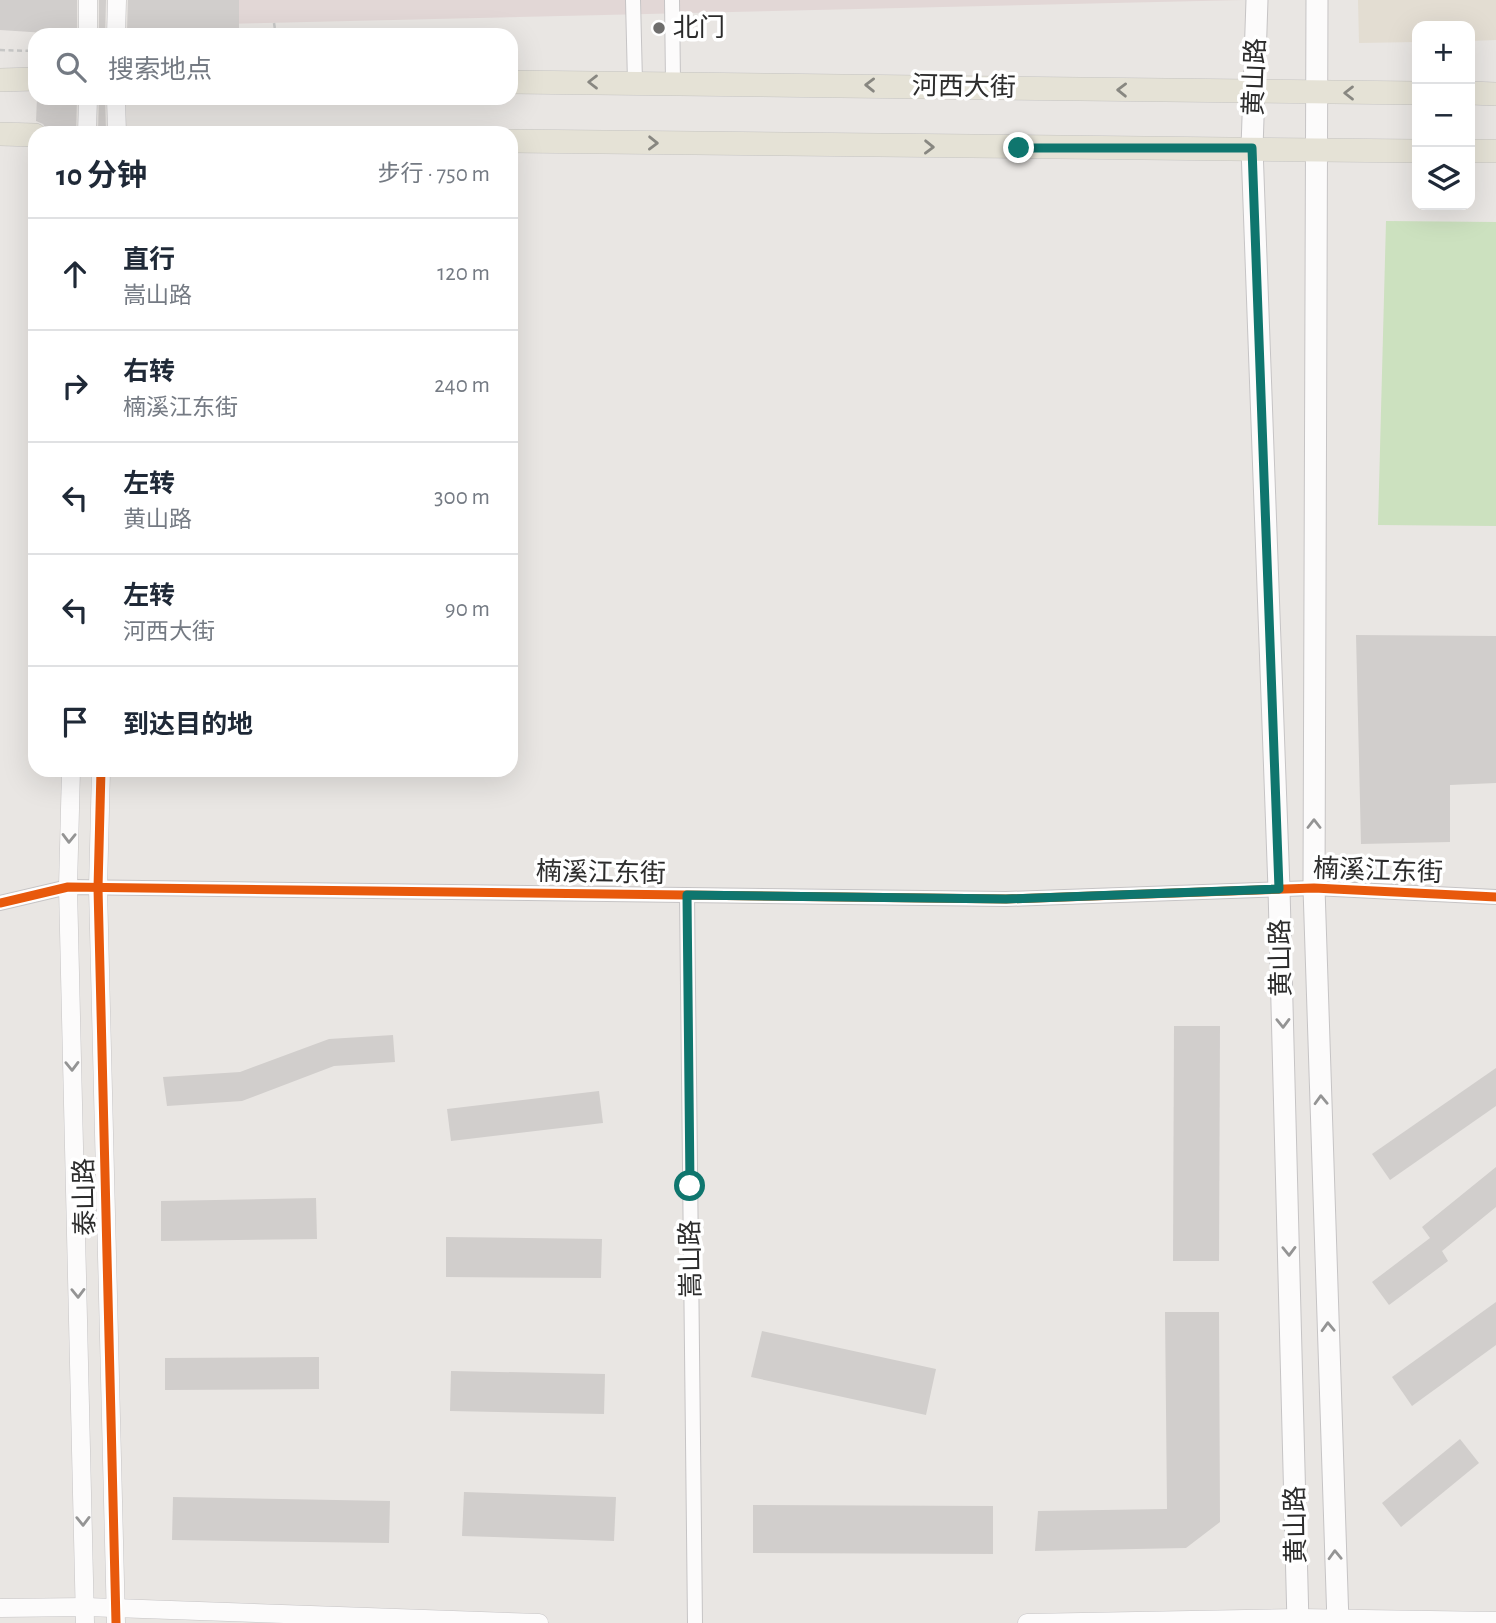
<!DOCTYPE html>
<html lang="zh">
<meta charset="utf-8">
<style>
:root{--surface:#fff;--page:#f6f6f7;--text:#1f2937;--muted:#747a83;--line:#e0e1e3}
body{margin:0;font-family:"Alegreya Sans","Noto Sans SC",sans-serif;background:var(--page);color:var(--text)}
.controls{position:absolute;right:21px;top:21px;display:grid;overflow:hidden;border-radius:14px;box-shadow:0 7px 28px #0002}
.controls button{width:63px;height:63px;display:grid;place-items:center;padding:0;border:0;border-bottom:2px solid var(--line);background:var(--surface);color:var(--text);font:35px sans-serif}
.stop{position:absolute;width:21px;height:21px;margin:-16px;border:5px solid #0f766e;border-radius:50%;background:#fff}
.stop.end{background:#0f766e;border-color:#fff;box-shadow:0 2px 7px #0008}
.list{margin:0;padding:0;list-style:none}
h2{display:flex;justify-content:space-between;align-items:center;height:91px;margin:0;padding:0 28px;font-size:30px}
h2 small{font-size:23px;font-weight:400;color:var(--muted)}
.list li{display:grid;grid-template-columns:46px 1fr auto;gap:21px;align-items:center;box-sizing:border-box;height:112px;padding:0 28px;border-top:2px solid var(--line)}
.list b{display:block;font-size:26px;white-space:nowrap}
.list p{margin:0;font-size:23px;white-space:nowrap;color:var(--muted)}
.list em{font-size:23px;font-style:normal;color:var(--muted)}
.icon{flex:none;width:38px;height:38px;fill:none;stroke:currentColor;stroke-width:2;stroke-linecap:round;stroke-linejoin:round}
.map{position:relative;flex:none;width:1496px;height:1623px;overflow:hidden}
.search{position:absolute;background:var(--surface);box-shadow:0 7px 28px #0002;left:28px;top:28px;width:490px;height:77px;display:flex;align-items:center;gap:18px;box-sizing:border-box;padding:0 24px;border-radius:21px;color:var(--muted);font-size:26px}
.panel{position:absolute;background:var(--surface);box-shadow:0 7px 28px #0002;left:28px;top:126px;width:490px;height:651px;border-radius:21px}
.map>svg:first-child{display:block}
.education{fill:#e3ddd2}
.medical{fill:#e2d7d6}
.green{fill:#cce1bf}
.building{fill:#d1cecc}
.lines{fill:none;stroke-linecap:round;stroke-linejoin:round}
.minor-casing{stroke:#c6c4c5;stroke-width:16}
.tertiary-casing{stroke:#c6c4c5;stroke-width:19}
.secondary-casing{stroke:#c6c4c5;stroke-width:23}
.primary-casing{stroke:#c5c4c2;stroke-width:24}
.path{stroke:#c7c7c6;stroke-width:2.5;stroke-dasharray:5 3.5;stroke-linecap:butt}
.minor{stroke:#fcfbfb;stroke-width:14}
.tertiary{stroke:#fcfbfb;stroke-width:18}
.secondary{stroke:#fcfbfb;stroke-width:21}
.primary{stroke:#e5e2d6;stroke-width:23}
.cycleway-casing{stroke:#fff;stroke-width:13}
.cycleway{stroke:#e8590c;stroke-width:9}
.oneway{stroke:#888781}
.oneway2{stroke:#949494}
.route{stroke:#0f766e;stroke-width:9}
.poi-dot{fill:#6e6d6c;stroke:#fff;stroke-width:2.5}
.labels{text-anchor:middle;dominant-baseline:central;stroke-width:7;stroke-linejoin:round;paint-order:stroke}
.poi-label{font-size:26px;fill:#2c2c2c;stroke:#fff;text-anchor:start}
.street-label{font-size:26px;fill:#2c2c2c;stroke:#fff}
</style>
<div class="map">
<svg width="1496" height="1623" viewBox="0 0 1496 1623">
<rect width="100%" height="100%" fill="#e9e6e3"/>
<polygon class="education" points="1358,0 1496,0 1496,40 1470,41 1470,26 1417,26 1417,42 1359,43"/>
<polygon class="medical" points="138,0 1244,0 138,26"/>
<polygon class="green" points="1386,221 1496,222 1496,526 1378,525"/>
<g class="building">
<polygon points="0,0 77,0 77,35 0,30"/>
<polygon points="99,0 106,0 105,35 99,35"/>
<polygon points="128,0 239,0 239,32 127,31"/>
<polygon points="37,98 77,98 76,133 49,133 43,124 36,121"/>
<polygon points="99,98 105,98 106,133 98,133"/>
<polygon points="1356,635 1496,636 1496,783 1450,785 1450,842 1361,844"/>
<polygon points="1174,1026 1220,1026 1219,1261 1173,1261"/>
<polygon points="393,1035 395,1062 334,1066 242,1101 167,1106 163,1077 240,1072 329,1039"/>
<polygon points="1496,1068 1496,1106 1390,1180 1372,1154"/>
<polygon points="599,1091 603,1123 451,1141 447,1109"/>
<polygon points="1496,1167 1496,1207 1442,1251 1448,1261 1389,1305 1372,1282 1430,1238 1422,1227"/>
<polygon points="316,1198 317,1239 161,1241 161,1201"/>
<polygon points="446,1237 602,1239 601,1278 446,1277"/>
<polygon points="1496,1302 1496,1345 1412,1406 1392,1377"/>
<polygon points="1165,1312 1219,1312 1220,1522 1186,1548 1035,1551 1038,1511 1167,1509"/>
<polygon points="762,1331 936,1369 926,1415 751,1377"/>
<polygon points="319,1357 319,1389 165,1390 165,1358"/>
<polygon points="451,1371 605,1374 604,1414 450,1411"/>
<polygon points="1460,1439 1479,1463 1401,1527 1382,1503"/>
<polygon points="464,1492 616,1497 614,1541 462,1536"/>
<polygon points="173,1497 390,1501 389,1543 172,1540"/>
<polygon points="753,1505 993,1506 993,1554 753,1553"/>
</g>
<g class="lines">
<g class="minor-casing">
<g id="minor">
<polyline points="633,0 635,82"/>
<polyline points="672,0 673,81"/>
<polyline points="687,895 695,1623"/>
<polyline points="0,903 68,887 1006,899 1314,888 1496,897"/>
</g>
</g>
<g class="tertiary-casing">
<g id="tertiary">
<polyline points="88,0 88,35"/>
<polyline points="116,35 117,0"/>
<polyline points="116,98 117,133"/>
<polyline points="87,133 88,98"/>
<polyline points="71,770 68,887 85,1623"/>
<polyline points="101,770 98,888 116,1623"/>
<polyline points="0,1608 86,1607 539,1623"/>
<polyline points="1027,1623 1298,1618 1496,1621"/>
</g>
</g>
<g class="secondary-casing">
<g id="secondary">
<polyline points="1257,0 1252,148 1279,889 1298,1623"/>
<polyline points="1317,0 1314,888 1338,1623"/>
</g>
</g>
<g class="primary-casing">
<g id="primary">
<polyline points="0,80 35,79"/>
<polyline points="511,82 1417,93"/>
<polyline points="1470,93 1496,94"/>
<polyline points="0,134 35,135"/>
<polyline points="511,141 1417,151"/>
<polyline points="1470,151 1496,151"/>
</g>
</g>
<g class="path">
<polyline points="274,23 276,35"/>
<polyline points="0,50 35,51"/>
</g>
<use href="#minor" class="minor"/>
<use href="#tertiary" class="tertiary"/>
<use href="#secondary" class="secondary"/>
<use href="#primary" class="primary"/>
<g class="cycleway-casing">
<g id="cycleway">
<polyline points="101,770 98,888 116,1623"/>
<polyline points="0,903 68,887 1006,899 1314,888 1496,897"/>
</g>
</g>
<use href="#cycleway" class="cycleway"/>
</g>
<defs><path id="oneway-chevron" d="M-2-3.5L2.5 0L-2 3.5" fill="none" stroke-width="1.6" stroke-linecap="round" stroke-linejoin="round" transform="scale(1.75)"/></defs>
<g class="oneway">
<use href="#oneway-chevron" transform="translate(593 82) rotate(-180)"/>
<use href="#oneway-chevron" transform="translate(870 85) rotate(-179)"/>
<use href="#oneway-chevron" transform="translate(1122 90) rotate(-179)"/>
<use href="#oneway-chevron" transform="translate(1349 93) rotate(-180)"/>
<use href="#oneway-chevron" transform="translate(653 143) rotate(1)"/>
<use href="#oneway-chevron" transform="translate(929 147) rotate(1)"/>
</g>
<g class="oneway2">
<use href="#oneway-chevron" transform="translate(1314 824) rotate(-90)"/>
<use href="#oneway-chevron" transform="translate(69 838) rotate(91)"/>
<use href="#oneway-chevron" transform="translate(1283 1023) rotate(89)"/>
<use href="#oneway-chevron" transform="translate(72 1066) rotate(89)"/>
<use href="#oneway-chevron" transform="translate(1321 1100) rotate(-92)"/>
<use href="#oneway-chevron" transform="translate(1289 1251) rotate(89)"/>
<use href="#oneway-chevron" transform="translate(78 1293) rotate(89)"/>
<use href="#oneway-chevron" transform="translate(1328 1327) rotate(-92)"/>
<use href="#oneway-chevron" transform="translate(83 1521) rotate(89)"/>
<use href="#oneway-chevron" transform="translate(1335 1555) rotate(-92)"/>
</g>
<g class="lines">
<polyline class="route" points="690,1186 687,895 1006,899 1279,889 1252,148 1019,148"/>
</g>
<circle class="poi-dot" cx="659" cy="28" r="7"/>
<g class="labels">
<g class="poi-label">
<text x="673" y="28">北门</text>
</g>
<g class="street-label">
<text transform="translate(1255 77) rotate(-88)">黄山路</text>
<text transform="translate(964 87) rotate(1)">河西大街</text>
<text transform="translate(1378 871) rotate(2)">楠溪江东街</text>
<text transform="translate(601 873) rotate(1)">楠溪江东街</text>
<text transform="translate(1281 958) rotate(-91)">黄山路</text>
<text transform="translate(85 1197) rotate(-91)">泰山路</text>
<text transform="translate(691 1259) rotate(-91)">嵩山路</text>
<text transform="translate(1296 1525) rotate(-91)">黄山路</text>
</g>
</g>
</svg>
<div class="controls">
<button>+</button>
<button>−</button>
<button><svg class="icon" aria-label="layers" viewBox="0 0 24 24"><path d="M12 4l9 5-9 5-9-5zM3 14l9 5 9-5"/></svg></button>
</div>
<div class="stop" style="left:690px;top:1186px"></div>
<div class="stop end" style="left:1019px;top:148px"></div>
<div class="search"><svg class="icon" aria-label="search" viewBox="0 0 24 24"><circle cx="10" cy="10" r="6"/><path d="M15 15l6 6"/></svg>搜索地点</div>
<section class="panel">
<h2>10 分钟<small>步行 · 750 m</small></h2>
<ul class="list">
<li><svg class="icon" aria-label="ahead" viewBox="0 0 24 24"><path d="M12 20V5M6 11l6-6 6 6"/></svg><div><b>直行</b><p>嵩山路</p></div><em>120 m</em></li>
<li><svg class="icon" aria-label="right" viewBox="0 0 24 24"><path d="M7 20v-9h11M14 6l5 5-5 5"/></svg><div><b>右转</b><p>楠溪江东街</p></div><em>240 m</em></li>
<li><svg class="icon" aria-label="left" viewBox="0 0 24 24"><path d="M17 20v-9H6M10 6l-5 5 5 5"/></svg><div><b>左转</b><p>黄山路</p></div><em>300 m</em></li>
<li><svg class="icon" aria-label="left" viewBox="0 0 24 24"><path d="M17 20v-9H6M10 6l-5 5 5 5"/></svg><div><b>左转</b><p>河西大街</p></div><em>90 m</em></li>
<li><svg class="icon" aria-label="arrive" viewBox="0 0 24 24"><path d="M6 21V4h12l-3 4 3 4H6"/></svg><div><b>到达目的地</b></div></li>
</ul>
</section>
</div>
